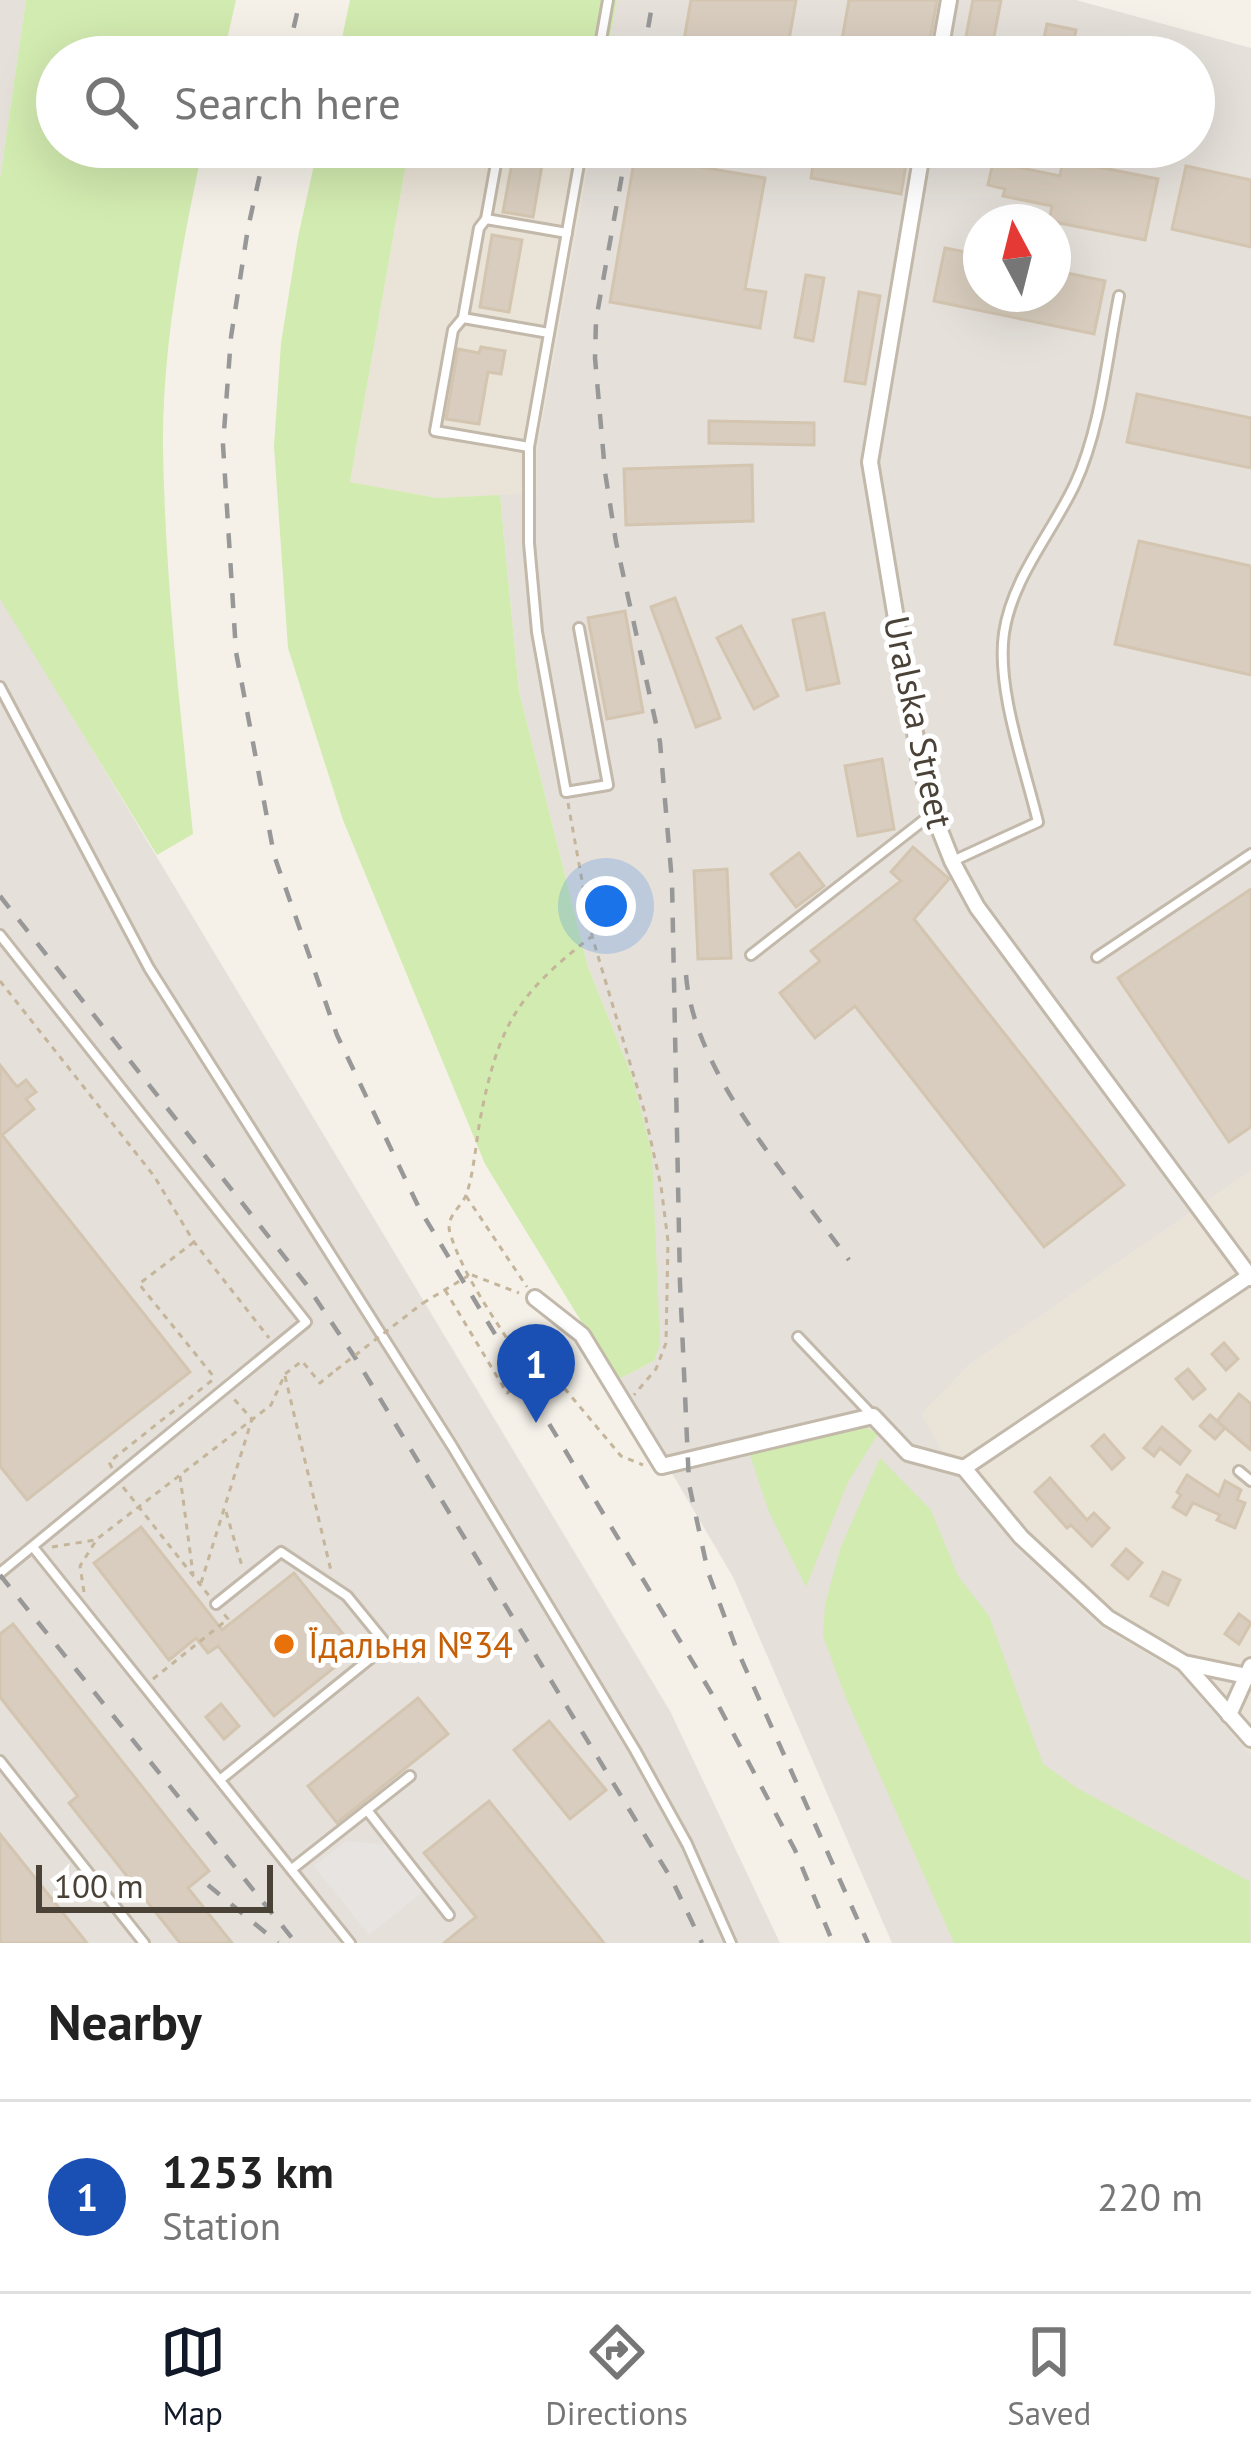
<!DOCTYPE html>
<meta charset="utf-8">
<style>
:root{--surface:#fff;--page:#f2f2f2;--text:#222;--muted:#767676;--line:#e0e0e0;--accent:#111827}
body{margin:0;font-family:"PT Sans",sans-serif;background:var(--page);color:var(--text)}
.compass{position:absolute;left:963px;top:204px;width:108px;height:108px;border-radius:50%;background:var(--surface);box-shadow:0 12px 48px #0002;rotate:353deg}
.scale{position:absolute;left:36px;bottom:30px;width:237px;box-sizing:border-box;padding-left:12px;border:6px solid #4a4237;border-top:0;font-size:33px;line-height:42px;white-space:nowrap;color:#4a4237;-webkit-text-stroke:9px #fff;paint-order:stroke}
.you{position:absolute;left:606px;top:906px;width:42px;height:42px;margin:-30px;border:9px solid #fff;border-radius:50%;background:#1a73e8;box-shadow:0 0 0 18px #1a73e833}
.badge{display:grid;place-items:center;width:78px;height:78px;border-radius:50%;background:var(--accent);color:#fff;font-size:39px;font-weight:700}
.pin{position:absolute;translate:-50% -99px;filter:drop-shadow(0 3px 6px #0008)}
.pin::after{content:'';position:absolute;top:63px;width:42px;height:36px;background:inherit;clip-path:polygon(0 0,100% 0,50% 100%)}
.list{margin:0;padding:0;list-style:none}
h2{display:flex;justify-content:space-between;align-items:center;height:156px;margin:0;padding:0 48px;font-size:51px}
h2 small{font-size:39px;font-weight:400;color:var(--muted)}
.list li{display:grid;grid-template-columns:78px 1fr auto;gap:36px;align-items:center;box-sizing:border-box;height:192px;padding:0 48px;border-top:3px solid var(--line)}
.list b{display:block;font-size:45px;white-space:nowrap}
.list p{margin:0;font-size:39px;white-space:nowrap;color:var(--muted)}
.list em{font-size:39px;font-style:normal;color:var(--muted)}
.icon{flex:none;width:66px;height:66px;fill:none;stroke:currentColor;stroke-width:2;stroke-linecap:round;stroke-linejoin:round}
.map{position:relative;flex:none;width:1251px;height:1943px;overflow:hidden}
.search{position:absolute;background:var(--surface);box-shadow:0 12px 48px #0002;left:36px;right:36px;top:36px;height:132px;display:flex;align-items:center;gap:30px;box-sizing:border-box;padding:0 42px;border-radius:66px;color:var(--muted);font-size:45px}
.sheet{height:348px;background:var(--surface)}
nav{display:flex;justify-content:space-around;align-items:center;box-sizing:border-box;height:168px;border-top:3px solid var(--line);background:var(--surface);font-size:33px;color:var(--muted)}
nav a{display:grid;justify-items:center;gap:6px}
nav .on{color:var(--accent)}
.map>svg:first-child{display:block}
.residential{fill:#eae3d7}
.industrial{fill:#e5e0da;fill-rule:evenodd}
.green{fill:#d2ebb0}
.parking{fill:#e7e4e1}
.building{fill:#d8cdbe;stroke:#d3c5b0;stroke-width:3}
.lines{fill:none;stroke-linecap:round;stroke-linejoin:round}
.lane-casing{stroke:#c2b9ab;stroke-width:14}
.street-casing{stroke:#c2b9ab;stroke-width:20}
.path{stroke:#c4b59b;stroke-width:3;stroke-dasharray:6 6;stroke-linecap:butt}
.lane{stroke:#fff;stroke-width:8}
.street{stroke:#fff;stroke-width:14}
.rail{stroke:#989898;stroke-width:4.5;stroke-dasharray:15 15;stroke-linecap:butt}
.path-bridge{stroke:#c4b59b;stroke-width:3;stroke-dasharray:6 6;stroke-linecap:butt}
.food-dot{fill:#e8710a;stroke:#fff;stroke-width:4.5}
.labels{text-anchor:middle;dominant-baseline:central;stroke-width:10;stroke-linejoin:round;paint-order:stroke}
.street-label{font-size:36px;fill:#4a4237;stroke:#fff}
.food-label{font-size:36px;fill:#c56008;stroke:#fff;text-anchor:start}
</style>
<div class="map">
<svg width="1251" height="1943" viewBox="0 0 1251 1943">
<rect width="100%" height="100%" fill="#f5f1e9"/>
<g class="residential">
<polygon points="409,147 591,147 537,449 537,494 437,498 350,482"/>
<polygon points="1251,1171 1251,1755 1179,1672 1102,1627 1015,1545 950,1464 920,1413 968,1366"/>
</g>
<g class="industrial">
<polygon points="0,0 26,0 0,179"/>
<path d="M617 0H1076L1251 48V1171L968 1366 921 1414 950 1464 1015 1545 1102 1627 1179 1672 1251 1755V1943H892L733 1577 617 1380 654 1361 632 1076 588 967 519 691 500 495 537 493V449L591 147H1194V57H607ZM981 222H1053V294H981Z"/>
<polygon points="0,596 670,1711 780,1943 0,1943"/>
</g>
<g class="green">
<path d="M26 0H236L223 57H57V147H203C182 244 162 348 163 448 165 577 180 706 193 834L157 855 0 599V179Z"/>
<polygon points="350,0 617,0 607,57 338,57"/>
<polygon points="318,147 409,147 350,482 437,498 500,495 519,691 588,967 632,1076 652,1154 660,1344 654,1361 617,1380 485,1164 343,820 288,648 274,446 281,343 298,237"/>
<polygon points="865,1427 878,1434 848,1482 806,1587 769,1512 749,1452"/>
<polygon points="880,1458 931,1510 958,1576 989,1616 1043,1764 1077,1788 1249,1881 1250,1943 954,1943 846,1698 823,1636 825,1605 840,1549"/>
</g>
<polygon class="parking" points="346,1841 388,1845 424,1891 369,1935 314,1866"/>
<g class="building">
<polygon points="691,0 796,0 786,57 681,57"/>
<polygon points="849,0 937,0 927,57 839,57"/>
<polygon points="973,0 1001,0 990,57 962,57"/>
<polygon points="1047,24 1076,30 1070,57 1040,57"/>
<polygon points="515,147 545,147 533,217 503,212"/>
<polygon points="816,147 841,147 907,159 901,194 811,178"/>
<polygon points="635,156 765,178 745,289 766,292 760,328 610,302"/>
<polygon points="1063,160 1158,179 1145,240 1049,221 1052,206 1003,196 1005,189 988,185 993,162 1060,176"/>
<polygon points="1186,166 1251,180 1251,247 1172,229"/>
<polygon points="492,235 522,240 509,312 480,307"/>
<polygon points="945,248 981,255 981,294 1053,294 1053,270 1105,281 1094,334 934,301"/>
<polygon points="806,275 824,278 813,341 795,337"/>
<polygon points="859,292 880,296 865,384 845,381"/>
<polygon points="481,347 505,351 501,374 488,372 479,424 446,419 458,349 479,353"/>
<polygon points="1137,394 1251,418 1251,468 1127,442"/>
<polygon points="709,421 814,423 814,445 709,443"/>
<polygon points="752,465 753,521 626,525 624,469"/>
<polygon points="1139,541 1251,566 1251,675 1115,644"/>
<polygon points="675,598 720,718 696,727 651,607"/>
<polygon points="625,611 643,712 607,719 588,618"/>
<polygon points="824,613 839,683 807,690 793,620"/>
<polygon points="741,626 778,696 754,709 717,638"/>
<polygon points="882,759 894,829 858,836 845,766"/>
<polygon points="913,847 949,879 914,919 1124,1185 1044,1247 855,1006 815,1038 780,993 820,961 811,951 901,881 891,872"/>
<polygon points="799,853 824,886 796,907 771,874"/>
<polygon points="727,869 731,958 698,959 694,871"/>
<polygon points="1251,889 1251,1127 1229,1142 1118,978"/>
<polygon points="0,1065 17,1087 26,1080 36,1092 26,1099 34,1109 2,1135 190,1372 27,1500 0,1466"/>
<polygon points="1224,1343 1238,1359 1226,1370 1212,1354"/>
<polygon points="1188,1369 1205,1389 1193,1399 1176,1379"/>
<polygon points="1239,1394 1251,1404 1251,1450 1217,1421"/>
<polygon points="1210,1415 1225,1428 1215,1439 1200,1426"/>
<polygon points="1162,1427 1190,1451 1180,1464 1160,1448 1154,1456 1144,1448"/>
<polygon points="1104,1435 1124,1458 1112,1469 1092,1446"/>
<polygon points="1187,1475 1219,1496 1225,1481 1241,1490 1237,1500 1245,1503 1235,1528 1217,1520 1220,1515 1193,1503 1186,1515 1173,1507 1181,1495 1177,1492"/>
<polygon points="1050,1478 1087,1520 1094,1513 1109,1528 1092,1546 1071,1525 1067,1528 1035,1492"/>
<polygon points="141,1527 222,1630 294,1573 356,1650 274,1716 218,1646 208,1653 196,1638 169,1660 94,1563"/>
<polygon points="1126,1549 1142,1563 1128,1579 1112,1565"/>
<polygon points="1163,1572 1180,1580 1168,1605 1151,1596"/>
<polygon points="1239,1614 1251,1623 1239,1644 1225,1634"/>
<polygon points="13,1624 209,1871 188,1888 232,1943 180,1943 69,1803 78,1796 0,1697 0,1634"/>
<polygon points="418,1698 448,1734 337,1823 308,1786"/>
<polygon points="221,1704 239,1726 224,1739 206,1717"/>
<polygon points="549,1721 606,1790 570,1819 514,1750"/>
<polygon points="489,1801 604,1943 444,1943 476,1917 424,1853"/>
<polygon points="0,1834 87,1943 0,1943"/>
</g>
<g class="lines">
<g class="lane-casing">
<g id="lane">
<polyline points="598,57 608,0"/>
<polyline points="499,147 486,219 479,228 463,318 453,330 435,431 529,447"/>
<polyline points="486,219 567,233"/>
<polyline points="463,318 549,333"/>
<polyline points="579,628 608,785 566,792 537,632 529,543 529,447 582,147"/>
<polyline points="0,687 149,968 452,1446 635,1750 687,1844 731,1943"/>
<path d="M953 861 1038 822C1025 767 996 689 1004 633 1012 578 1052 533 1075 484 1101 428 1107 357 1119 296"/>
<polyline points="0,935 306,1322 0,1573"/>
<polyline points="751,955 933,813"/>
<polyline points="1097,957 1251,854"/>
<polyline points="798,1337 871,1414"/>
<polyline points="1239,1471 1251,1481"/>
<polyline points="33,1547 350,1943"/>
<polyline points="216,1604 281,1552 347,1596 387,1645 221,1779"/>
<polyline points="0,1761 144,1943"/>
<polyline points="367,1810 449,1915"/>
<polyline points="292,1869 410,1776"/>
</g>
</g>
<g class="street-casing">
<g id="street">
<polyline points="939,57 949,0"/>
<polyline points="923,147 870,462 920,763 933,813 952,861 977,907 1251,1278"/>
<polyline points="535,1298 582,1335 662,1466 873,1416 908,1453 964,1468"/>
<polyline points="964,1468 1021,1537 1108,1618 1184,1663 1251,1677"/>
<polyline points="964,1468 1251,1275"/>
<polyline points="1184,1663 1251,1739"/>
<polyline points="1229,1715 1251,1666"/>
</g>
</g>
<g class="path">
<polyline points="568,803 592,936 644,1110 661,1186 668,1241 666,1343 656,1369 634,1395"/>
<polyline points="0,981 154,1176 194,1242 269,1338"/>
<polyline points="466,1196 527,1287"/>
<polyline points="194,1242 139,1284 214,1377"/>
<polyline points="472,1275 519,1293"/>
<polyline points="445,1290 507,1393 542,1371 550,1371 621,1456 643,1465"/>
<polyline points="423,1303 468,1276"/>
<polyline points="285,1376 331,1571"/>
<path d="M532 1378C505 1332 466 1284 450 1233 445 1216 462 1207 467 1193 474 1170 476 1143 480 1120 498 1027 516 995 591 937"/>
<polyline points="112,1468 109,1462 215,1378"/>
<polyline points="180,1476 193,1574"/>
<polyline points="123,1487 210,1597"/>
<polyline points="226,1512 242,1566"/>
<polyline points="52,1547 95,1540"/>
<polyline points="201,1583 252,1419 233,1398"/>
<polyline points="84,1592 80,1566 97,1539 271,1405 285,1374 302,1361 320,1383 336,1370"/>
<polyline points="153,1679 228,1619 224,1614"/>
</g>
<use href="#lane" class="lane"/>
<use href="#street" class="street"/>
<g class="rail">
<polyline points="287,57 300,0"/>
<polyline points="643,57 653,0"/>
<polyline points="266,147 248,228 231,337 223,445 236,652 274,855 337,1035 419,1208 715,1699 795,1850 833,1943"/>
<polyline points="627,147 596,320 595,358 605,472 616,542 660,742 672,882 680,1283 689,1484 708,1572 735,1645 868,1943"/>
<polyline points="0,896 306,1284 356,1359 672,1880 702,1943"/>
<path d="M686 975C694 1074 791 1180 849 1260"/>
<polyline points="0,1575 296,1943"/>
<polyline points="208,1885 278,1943"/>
</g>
<polyline class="path-bridge" points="336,1370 423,1303"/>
</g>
<circle class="food-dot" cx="284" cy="1644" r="12"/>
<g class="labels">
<g class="street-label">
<text transform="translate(919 722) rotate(78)">Uralska Street</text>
</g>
<g class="food-label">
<text x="308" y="1644">Їдальня №34</text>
</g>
</g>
</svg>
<svg class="compass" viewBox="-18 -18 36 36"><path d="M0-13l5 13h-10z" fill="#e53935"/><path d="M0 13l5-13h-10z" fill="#767676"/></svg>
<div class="scale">100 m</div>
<div class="you"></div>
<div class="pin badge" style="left:536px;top:1423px;background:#1a4fb4">1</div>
<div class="search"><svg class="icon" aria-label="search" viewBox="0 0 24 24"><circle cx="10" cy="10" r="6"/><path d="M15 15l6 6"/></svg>Search here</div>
</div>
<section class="sheet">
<h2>Nearby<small></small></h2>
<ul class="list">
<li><span class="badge" style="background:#1a4fb4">1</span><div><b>1253 km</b><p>Station</p></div><em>220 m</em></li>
</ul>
</section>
<nav>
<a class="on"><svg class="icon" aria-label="map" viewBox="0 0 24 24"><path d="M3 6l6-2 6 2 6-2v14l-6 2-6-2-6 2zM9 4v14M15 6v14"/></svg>Map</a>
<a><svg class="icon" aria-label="directions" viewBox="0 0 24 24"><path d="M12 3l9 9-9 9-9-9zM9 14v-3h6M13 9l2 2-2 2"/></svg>Directions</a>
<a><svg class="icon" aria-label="saved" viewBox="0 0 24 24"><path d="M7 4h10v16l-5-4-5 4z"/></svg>Saved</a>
</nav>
